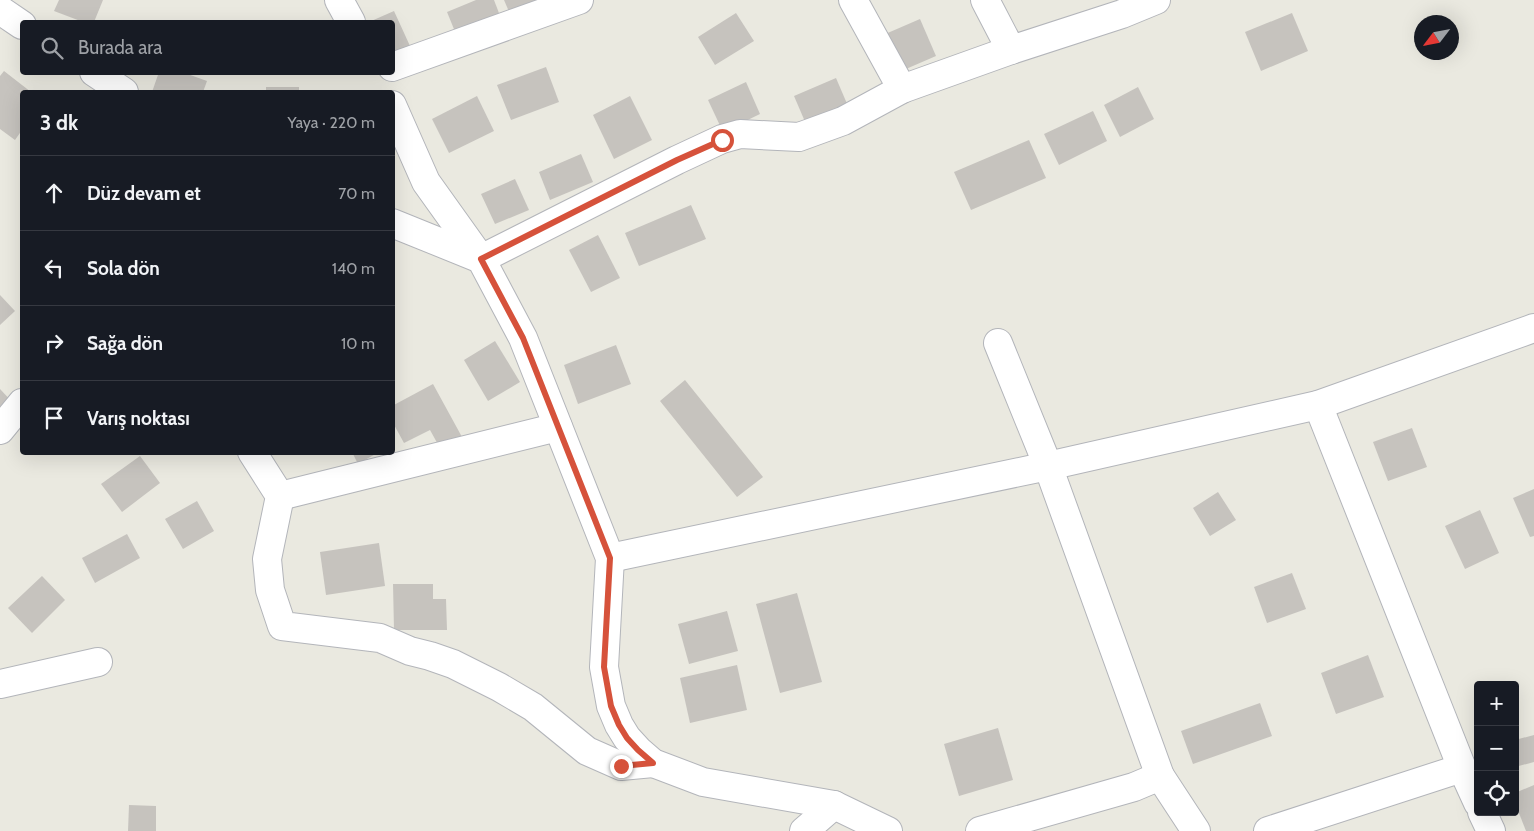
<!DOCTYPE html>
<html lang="tr">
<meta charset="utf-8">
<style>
:root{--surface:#171b24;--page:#242831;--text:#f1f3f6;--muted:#9ea1a6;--line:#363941}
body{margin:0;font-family:Cabin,sans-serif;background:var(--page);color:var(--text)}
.controls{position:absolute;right:15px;bottom:15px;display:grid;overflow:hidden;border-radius:5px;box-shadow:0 5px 20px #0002}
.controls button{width:45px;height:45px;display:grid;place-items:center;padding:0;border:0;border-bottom:1px solid var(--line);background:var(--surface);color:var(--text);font:25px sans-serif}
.compass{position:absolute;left:1414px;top:15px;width:45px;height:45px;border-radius:50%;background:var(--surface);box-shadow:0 5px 20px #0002;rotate:238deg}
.stop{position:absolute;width:15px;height:15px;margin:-11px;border:4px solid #d6523b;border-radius:50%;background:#fff}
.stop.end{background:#d6523b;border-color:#fff;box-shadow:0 1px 5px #0008}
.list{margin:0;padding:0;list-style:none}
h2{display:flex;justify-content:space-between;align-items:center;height:65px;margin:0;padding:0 20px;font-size:21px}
h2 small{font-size:16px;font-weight:400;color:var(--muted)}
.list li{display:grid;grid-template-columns:32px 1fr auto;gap:15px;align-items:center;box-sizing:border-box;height:75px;padding:0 20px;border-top:1px solid var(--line)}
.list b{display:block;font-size:19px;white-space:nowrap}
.list em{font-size:16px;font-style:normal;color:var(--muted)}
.icon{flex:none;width:28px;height:28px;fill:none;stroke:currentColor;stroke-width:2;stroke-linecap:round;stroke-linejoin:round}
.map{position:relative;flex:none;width:1534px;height:831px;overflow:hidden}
.search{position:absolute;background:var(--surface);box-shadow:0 5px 20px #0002;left:20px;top:20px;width:375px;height:55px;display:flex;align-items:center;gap:12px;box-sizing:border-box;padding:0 18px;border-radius:5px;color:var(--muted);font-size:19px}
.panel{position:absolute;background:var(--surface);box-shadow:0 5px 20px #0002;left:20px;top:90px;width:375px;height:365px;border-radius:5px}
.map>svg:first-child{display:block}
.building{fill:#c6c3be}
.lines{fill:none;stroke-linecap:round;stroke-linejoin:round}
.minor-casing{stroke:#b3b5ba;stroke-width:30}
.minor{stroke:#fff;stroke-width:28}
.route{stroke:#d6523b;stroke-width:6}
</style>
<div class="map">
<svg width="1534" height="831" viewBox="0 0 1534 831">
<rect width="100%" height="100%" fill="#eae9e0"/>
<g class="building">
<polygon points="59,0 103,0 94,22 83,22 54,11"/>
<polygon points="476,0 494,0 502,21 458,39 447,12"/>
<polygon points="504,0 540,0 513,21"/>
<polygon points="394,11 410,46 392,54 392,22 369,22"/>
<polygon points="736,13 754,41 715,65 698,37"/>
<polygon points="1292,13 1308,51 1261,71 1245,32"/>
<polygon points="920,19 936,56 899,72 883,35"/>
<polygon points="546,67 559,102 511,120 497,85"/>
<polygon points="4,71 31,92 22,92 22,130 15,140 0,129 0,76"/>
<polygon points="159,72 182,72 207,81 203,92 152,92"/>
<polygon points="836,78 848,106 806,124 794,96"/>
<polygon points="746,82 760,114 723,132 708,100"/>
<rect x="266" y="87" width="33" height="5"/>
<polygon points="1138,87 1154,119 1120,137 1104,105"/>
<polygon points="477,96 494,131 449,153 432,119"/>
<polygon points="630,96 652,140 614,159 593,115"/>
<polygon points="1093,111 1107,141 1059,165 1044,134"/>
<polygon points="1029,140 1046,178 971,210 954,172"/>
<polygon points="581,154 593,182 550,200 539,172"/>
<polygon points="515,179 529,210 495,224 481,194"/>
<polygon points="691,205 706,239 639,266 625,233"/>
<polygon points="598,235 620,278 591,292 569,250"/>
<polygon points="0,295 15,311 0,325"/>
<polygon points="495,341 520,382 488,401 464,360"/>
<polygon points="616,345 631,384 578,404 564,365"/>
<polygon points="685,380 763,477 737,497 660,401"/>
<polygon points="433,384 462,437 440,448 430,430 404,443 392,421 392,406"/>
<polygon points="0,389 15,405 0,419"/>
<polygon points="1412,428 1427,467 1388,481 1373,442"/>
<polygon points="352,452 379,452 358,464"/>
<polygon points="140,456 160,483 122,512 101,484"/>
<polygon points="1534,489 1534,536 1530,537 1513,498"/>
<polygon points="1218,492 1236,520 1210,536 1193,508"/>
<polygon points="197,501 214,531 183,549 165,519"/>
<polygon points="1480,510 1499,553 1465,569 1445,526"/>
<polygon points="127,534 140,558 95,583 82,558"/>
<polygon points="379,543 385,586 326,595 320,552"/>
<polygon points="1292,573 1306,609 1267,623 1254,587"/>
<polygon points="42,576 65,600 32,633 8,608"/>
<polygon points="393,584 433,584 433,599 446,599 447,630 394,630"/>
<polygon points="797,593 822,682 780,693 756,604"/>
<polygon points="727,611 738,651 689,664 678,624"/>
<polygon points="1368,655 1384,697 1336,714 1321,673"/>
<polygon points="737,665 747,710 690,723 680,678"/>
<polygon points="1260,703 1272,736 1193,764 1181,731"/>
<polygon points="998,728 1013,780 959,796 944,744"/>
<polygon points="1534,735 1534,762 1515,767 1515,740"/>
<polygon points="1534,785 1534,831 1526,831 1515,803 1515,793"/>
<polygon points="129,805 156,806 156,831 128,831"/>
</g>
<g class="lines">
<g class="minor-casing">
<g id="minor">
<polyline points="339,0 351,22"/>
<polyline points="853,0 902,89"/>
<polyline points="985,0 1011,50"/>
<polyline points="0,10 22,25"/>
<polyline points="392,67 579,0"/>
<polyline points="94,72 124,92"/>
<polyline points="392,105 426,182 481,259 677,160 722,139 740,134 799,137 843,121 902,89 1011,50 1122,14 1156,0"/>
<polyline points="392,223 481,259 523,338 610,558 604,667 611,706 619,725 627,738 638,750 653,763 703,782 834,805 888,831"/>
<polyline points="998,343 1048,466 1160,776"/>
<polyline points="1318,405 1462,768 1478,803"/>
<polyline points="0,430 22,403"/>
<polyline points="252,452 280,496 267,559 270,590 282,626 380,638 410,651 430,656 453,664 499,687 533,707 587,751 621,766 653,763"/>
<polyline points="280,496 558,427"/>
<polyline points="610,558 1048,466 1318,405 1534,328"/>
<polyline points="0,684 98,662"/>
<polyline points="1482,812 1491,831"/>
<polyline points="804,831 834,805"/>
<polyline points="980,831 1134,787 1160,776 1196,831"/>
<polyline points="1268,831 1462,768"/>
</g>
</g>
<use href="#minor" class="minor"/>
</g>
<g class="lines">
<polyline class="route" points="621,766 653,763 638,750 627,738 619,725 611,706 604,667 610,558 523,338 481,259 677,160 722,140"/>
</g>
</svg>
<div class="controls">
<button>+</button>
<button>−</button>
<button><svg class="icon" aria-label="locate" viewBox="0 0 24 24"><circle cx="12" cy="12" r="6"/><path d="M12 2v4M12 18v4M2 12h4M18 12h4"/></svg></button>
</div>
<svg class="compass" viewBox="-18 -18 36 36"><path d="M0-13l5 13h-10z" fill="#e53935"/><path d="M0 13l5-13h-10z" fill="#9ea1a6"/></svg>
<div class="stop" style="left:722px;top:140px"></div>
<div class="stop end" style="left:621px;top:766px"></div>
<div class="search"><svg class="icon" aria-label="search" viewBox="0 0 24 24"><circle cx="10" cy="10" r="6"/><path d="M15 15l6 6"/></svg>Burada ara</div>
<section class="panel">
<h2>3 dk<small>Yaya · 220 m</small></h2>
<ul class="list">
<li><svg class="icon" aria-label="ahead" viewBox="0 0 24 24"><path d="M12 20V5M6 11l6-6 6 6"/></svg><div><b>Düz devam et</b></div><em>70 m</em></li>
<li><svg class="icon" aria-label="left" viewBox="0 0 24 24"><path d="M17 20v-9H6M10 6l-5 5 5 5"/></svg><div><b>Sola dön</b></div><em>140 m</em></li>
<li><svg class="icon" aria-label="right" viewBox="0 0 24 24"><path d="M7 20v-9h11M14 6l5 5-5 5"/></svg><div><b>Sağa dön</b></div><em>10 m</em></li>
<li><svg class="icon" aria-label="arrive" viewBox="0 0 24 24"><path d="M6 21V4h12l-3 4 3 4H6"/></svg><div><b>Varış noktası</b></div></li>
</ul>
</section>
</div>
